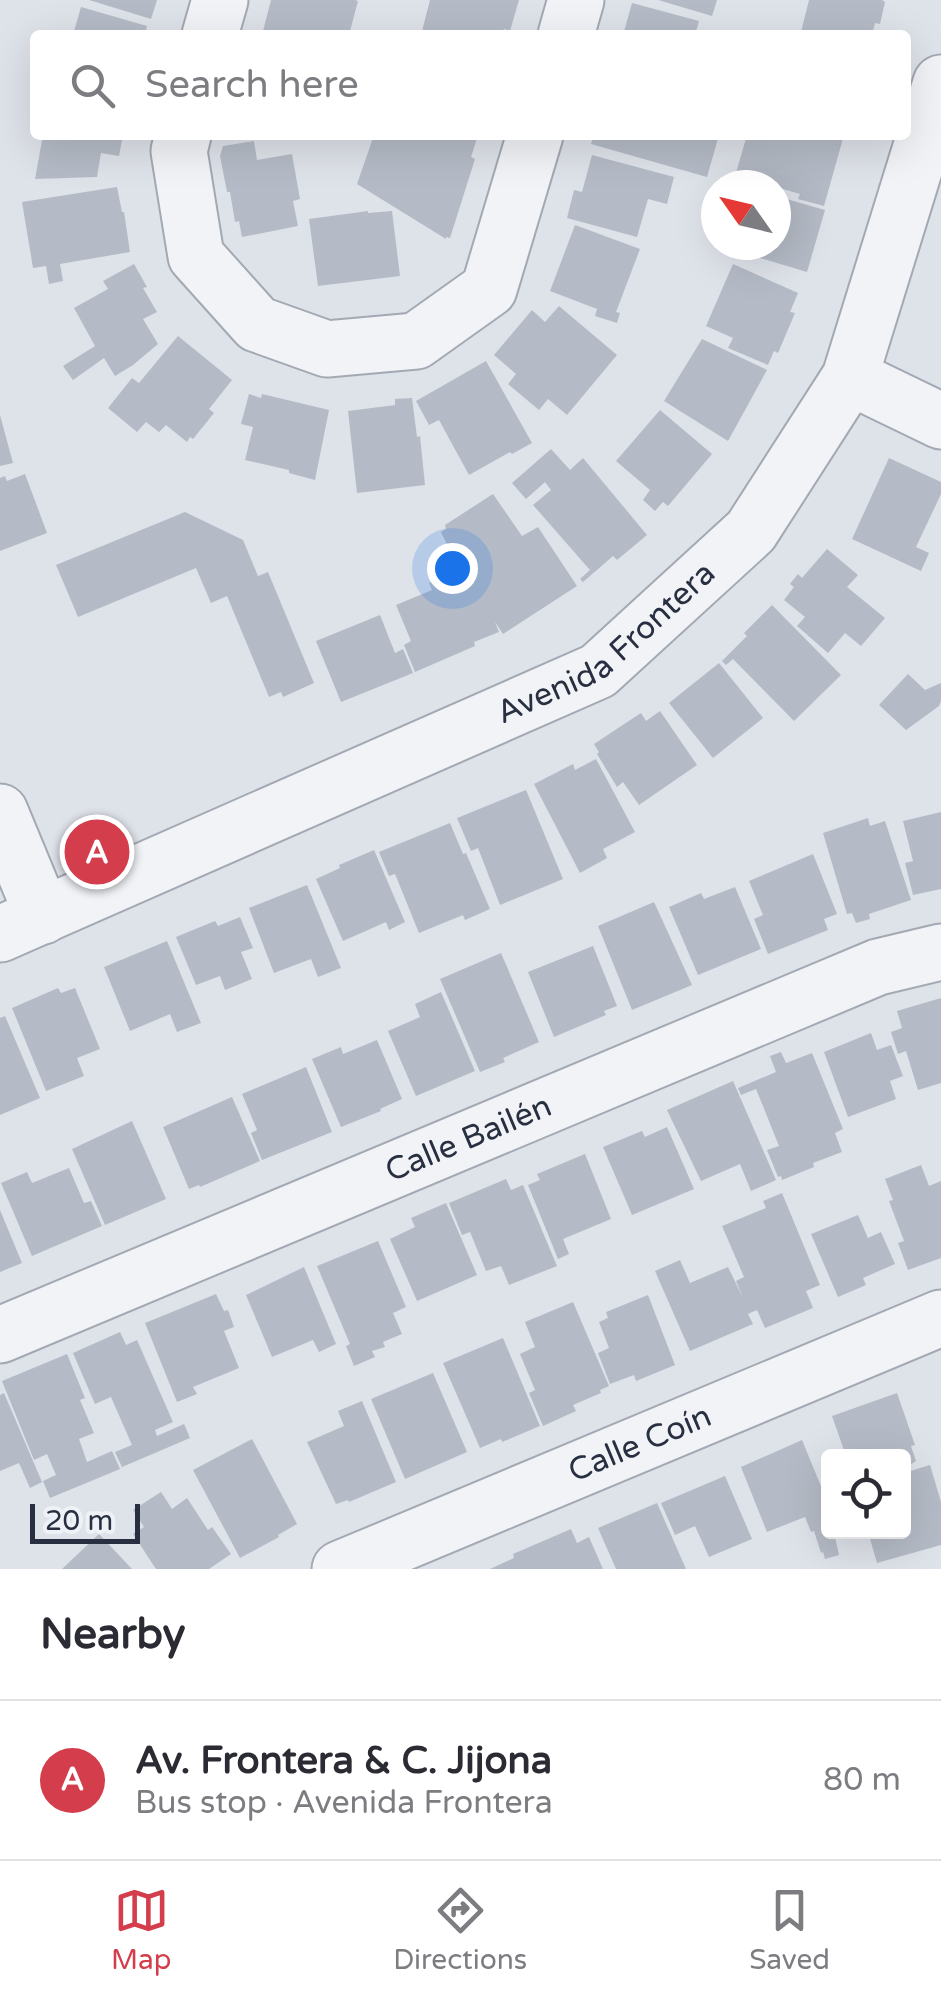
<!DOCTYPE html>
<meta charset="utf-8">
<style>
:root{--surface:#fff;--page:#f2f2f3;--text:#2b2b33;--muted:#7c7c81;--line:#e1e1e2;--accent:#d43d4c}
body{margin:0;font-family:"Varela Round",sans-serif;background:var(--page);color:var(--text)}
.controls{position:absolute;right:30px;bottom:30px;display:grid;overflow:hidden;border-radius:10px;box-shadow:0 10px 40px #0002}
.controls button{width:90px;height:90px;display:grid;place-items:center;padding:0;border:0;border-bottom:2px solid var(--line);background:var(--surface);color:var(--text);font:50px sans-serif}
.compass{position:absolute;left:701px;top:170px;width:90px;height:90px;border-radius:50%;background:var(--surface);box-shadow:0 10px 40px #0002;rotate:304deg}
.scale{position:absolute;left:30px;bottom:25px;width:110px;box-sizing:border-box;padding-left:10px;border:5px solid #272f40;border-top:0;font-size:28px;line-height:35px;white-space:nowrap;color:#272f40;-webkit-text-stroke:8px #eef1f6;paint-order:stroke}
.you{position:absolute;left:452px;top:568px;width:35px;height:35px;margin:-25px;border:8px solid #fff;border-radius:50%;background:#1a73e8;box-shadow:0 0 0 15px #1a73e833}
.badge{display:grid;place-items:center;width:65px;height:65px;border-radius:50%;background:var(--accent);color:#fff;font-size:32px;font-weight:700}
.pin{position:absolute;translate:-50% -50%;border:5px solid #fff;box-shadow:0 2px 10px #0006}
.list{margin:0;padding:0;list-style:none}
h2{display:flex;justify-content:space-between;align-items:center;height:130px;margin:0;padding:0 40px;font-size:42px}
h2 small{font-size:32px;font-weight:400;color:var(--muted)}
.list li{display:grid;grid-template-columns:65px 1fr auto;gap:30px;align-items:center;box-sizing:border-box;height:160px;padding:0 40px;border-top:2px solid var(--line)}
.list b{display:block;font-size:38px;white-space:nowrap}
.list p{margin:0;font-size:32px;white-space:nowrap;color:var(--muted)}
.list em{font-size:32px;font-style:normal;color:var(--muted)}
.icon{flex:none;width:55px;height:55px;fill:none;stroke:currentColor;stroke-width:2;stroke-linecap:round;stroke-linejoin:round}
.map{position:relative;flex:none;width:941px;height:1569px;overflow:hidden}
.search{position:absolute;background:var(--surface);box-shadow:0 10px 40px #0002;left:30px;right:30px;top:30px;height:110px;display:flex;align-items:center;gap:25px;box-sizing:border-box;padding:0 35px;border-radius:10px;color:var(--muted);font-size:38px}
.sheet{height:290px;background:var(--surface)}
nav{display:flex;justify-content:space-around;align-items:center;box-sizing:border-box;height:140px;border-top:2px solid var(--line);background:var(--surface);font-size:28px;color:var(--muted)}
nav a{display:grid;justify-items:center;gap:5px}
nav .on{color:var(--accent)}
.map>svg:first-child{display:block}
.building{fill:#b5bbc6}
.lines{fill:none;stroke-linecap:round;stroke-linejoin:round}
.minor-casing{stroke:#a3a9b3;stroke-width:59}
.minor{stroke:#f1f3f7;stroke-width:55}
.labels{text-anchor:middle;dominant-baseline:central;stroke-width:10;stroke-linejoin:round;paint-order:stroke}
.street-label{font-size:32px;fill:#272f40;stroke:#eef1f6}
</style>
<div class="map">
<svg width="941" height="1569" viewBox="0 0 941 1569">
<rect width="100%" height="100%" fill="#dee2e9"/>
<g class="building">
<polygon points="89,0 157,0 151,19"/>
<polygon points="271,0 355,0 358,1 349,35 262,35"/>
<polygon points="430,0 519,0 510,31 504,29 502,35 421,35"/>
<polygon points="658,0 717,0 712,16"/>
<polygon points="809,0 882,0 885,2 880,24 875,23 872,35 815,35 801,32"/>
<polygon points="632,3 699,21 695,35 623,35"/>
<polygon points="81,7 147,26 145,35 73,35"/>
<polygon points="43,135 123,135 119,156 101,153 97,177 35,179"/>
<polygon points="374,135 414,135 427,139 428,135 478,135 471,157 475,159 450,238 446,237 446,239 357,184"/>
<polygon points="594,135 719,135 707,177 591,144"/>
<polygon points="747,135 844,135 824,206 798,199 800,194 776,187 776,185 768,185 735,176"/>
<polygon points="254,141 257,160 292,154 300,199 293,201 298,226 242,237 239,221 235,222 230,192 227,192 220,156 223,146"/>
<polygon points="592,155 674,177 667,204 648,199 637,237 567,218 574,190 582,192"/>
<polygon points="117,187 122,212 124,212 130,252 60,264 63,281 49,284 46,266 33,268 22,202"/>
<polygon points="776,196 825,210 807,272 720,246 776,245"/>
<polygon points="368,211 368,213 392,211 400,276 318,286 309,219"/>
<polygon points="575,225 640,249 616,312 620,313 617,323 595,316 597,309 550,291"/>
<polygon points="134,264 147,287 143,288 157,312 143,319 158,344 133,365 115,376 104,358 73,380 63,366 95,346 74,308 108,289 103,281"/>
<polygon points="733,264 798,293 790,312 795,313 778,353 774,351 768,365 728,348 733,338 706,326"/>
<polygon points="559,306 617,355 567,415 548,399 539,410 508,384 516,374 494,355 532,310 545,322"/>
<polygon points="178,336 232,380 209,409 214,413 193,439 190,437 187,442 166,425 159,432 146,422 137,432 108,408 132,378 139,383"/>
<polygon points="702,339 767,370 728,441 664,401"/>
<polygon points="486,361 532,443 512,454 510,452 469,475 439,420 429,425 416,401"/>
<polygon points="249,394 261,398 262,394 329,410 315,480 289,473 289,470 245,460 253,427 241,424"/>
<polygon points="412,398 417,437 420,436 425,485 357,493 348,411 395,405 395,399"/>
<polygon points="660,410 712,454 668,506 663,502 655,511 643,500 650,490 616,461"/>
<polygon points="0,415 13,463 0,466"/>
<polygon points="551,449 570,470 583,458 647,535 617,560 613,556 583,582 580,579 590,570 533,505 551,490 545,482 526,499 512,483"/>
<polygon points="889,458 941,482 941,494 916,547 929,553 921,571 852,539"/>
<polygon points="25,474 47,533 0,551 0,478 5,476 7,481"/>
<polygon points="493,494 522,536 538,527 577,586 503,634 495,622 499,632 474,642 475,646 415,672 404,645 411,641 396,605 432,590 429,583 459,570 441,532 446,529 445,525"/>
<polygon points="185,512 243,540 258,576 268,572 314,683 283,697 281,692 269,697 227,596 211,603 196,568 78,617 56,565"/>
<polygon points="827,549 858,575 847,587 885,618 861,646 845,633 828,653 797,626 805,617 784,600 794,587 790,584 798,574 802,578"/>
<polygon points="772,605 841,675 794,721 733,659 726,665 722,661 747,636 744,633"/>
<polygon points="380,615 395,653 403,649 413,673 341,702 316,641"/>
<polygon points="719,663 763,718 713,758 669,703"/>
<polygon points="908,674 925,690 941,683 941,701 939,706 906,730 879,705"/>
<polygon points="660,711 697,765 639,805 623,782 617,787 597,754 599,752 594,744 641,713 646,721"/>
<polygon points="596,759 635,832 603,849 607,858 580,873 534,784 573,764 575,770"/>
<polygon points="526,790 563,879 500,905 478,848 471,851 457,818"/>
<polygon points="941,812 941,889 913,895 905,863 913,861 903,821"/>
<polygon points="868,818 870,826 885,821 911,900 869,914 870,919 856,923 852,913 847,914 823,833"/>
<polygon points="450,823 463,854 466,853 490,909 465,920 463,915 419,933 395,874 389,876 379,852"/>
<polygon points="374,850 405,922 389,930 386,922 343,941 316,879 340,868 339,865"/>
<polygon points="813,854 837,914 824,919 828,930 768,954 754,919 763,915 749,881"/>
<polygon points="307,885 341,968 318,977 311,959 274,973 249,908"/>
<polygon points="735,887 761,949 698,975 669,907 701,893 704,899"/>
<polygon points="654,902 692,985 632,1010 598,926"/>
<polygon points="240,917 253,948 241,952 252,979 225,990 220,976 196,985 176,937 215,921 218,926"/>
<polygon points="167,941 201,1023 177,1032 170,1014 130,1031 104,967"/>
<polygon points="593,946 617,1006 604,1011 606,1015 554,1037 528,972"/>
<polygon points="501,953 539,1042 503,1058 505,1062 480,1072 440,979"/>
<polygon points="58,988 61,993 75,988 100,1049 77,1058 84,1076 46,1091 12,1008"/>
<polygon points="441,992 475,1071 416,1096 388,1031 420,1017 415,1004"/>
<polygon points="941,998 941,1083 918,1090 906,1051 898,1054 891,1032 902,1028 897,1011"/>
<polygon points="5,1016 40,1098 0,1115 0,1018"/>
<polygon points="871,1033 877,1050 891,1045 903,1076 890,1081 896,1099 848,1117 824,1052"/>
<polygon points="377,1040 402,1099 380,1109 381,1111 341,1127 312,1059 341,1047 343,1054"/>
<polygon points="781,1052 786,1063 812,1053 843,1129 835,1133 842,1152 813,1163 814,1167 782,1180 781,1176 778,1177 767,1150 779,1146 756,1089 741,1095 738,1088 776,1072 770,1056"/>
<polygon points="306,1067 332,1132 262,1160 251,1133 257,1130 242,1094"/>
<polygon points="733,1081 776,1180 751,1191 740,1164 701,1181 667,1110"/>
<polygon points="232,1097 260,1161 200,1187 199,1185 189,1189 163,1127"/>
<polygon points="132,1121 166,1199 105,1225 72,1149"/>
<polygon points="667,1127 694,1189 632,1215 603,1147 642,1131 645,1137"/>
<polygon points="585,1154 611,1219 563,1239 569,1254 558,1259 528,1185 540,1180 537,1174"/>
<polygon points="921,1165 929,1186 941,1181 941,1258 908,1270 898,1243 904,1241 889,1201 893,1200 885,1179"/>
<polygon points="69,1168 84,1203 91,1201 102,1226 32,1256 1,1183 27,1172 32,1183"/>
<polygon points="506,1179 511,1190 523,1185 557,1266 509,1285 501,1266 486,1271 470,1232 462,1235 449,1203"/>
<polygon points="782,1193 820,1285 806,1291 813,1308 765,1328 757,1310 748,1314 753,1324 690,1351 655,1271 680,1260 690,1283 728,1267 743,1298 736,1281 744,1277 722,1226 766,1208 763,1201"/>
<polygon points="446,1203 477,1275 417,1301 390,1239 415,1227 411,1218"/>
<polygon points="0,1210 22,1263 0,1272"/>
<polygon points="858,1215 868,1238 881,1232 895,1264 863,1278 866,1285 838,1297 811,1234"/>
<polygon points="378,1241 406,1307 393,1313 402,1334 383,1342 385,1347 372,1351 375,1357 354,1366 346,1346 350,1344 317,1266"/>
<polygon points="304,1267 336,1344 319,1352 313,1340 272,1357 246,1295"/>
<polygon points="216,1294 224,1311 228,1310 234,1327 224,1331 239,1368 193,1387 197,1394 177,1402 145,1323"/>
<polygon points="648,1295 675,1365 636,1381 634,1375 610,1384 598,1353 609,1348 599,1322 608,1318 606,1312"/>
<polygon points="573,1302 609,1386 600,1390 601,1393 573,1405 576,1411 543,1426 529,1393 535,1390 520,1354 535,1347 525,1322"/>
<polygon points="120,1332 126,1345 137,1340 173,1422 155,1430 157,1436 184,1424 190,1438 122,1467 115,1452 132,1445 111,1397 95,1404 73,1353"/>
<polygon points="503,1338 540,1426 502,1442 501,1439 480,1448 443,1363"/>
<polygon points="67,1354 85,1398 80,1400 94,1433 79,1439 87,1462 112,1451 120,1469 50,1498 43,1481 56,1475 47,1454 34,1460 2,1381"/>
<polygon points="433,1373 467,1452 405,1479 371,1399"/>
<polygon points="4,1393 42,1482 30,1488 19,1463 0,1471 0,1395"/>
<polygon points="897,1393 915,1445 911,1446 916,1461 904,1469 904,1456 846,1456 832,1416"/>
<polygon points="362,1401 396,1482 349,1502 348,1500 336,1504 307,1442 344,1426 338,1411"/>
<polygon points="252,1439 297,1524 278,1535 279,1537 240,1558 193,1470"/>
<polygon points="802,1440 823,1491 828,1512 828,1532 834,1532 837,1546 839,1555 825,1559 823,1552 821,1553 814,1531 811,1532 805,1517 767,1532 741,1467"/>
<polygon points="930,1465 941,1502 941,1545 877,1563 868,1532 904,1532 904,1473"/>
<polygon points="725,1476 752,1539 709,1557 695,1526 675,1535 661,1503"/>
<polygon points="161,1492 172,1509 187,1498 208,1530 212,1527 231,1554 209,1569 156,1569 133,1534 144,1527 133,1510"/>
<polygon points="657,1503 686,1569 616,1569 598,1528"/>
<polygon points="571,1529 577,1543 589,1537 603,1569 490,1569 514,1558 513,1554"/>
<polygon points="99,1534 132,1569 62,1569"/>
</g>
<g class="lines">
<g class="minor-casing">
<g id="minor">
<polyline points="210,35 220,0"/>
<polyline points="566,35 576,0"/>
<polyline points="183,135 179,151 196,256 257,324 327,349 416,341 489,289 535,135"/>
<polyline points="850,377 941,421"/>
<polyline points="0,812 43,916"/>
<path id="s1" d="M0 934 598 671 751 531 850 377 941 83"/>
<path id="s2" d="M0 1335 878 967 941 952"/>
<path id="s3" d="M340 1569 941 1318"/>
</g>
</g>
<use href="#minor" class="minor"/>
</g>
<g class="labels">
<g class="street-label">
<text stroke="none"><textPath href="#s1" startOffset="675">Avenida Frontera</textPath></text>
<text stroke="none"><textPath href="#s2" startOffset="508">Calle Bailén</textPath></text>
<text stroke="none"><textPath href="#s3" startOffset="325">Calle Coín</textPath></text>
</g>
</g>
</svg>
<div class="controls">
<button><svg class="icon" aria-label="locate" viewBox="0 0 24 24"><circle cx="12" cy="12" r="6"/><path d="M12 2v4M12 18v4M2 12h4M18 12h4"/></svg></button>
</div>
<svg class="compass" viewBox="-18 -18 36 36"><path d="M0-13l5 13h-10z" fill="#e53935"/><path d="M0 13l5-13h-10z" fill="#7c7c81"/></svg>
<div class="scale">20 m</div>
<div class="you"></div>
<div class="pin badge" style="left:97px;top:852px">A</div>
<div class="search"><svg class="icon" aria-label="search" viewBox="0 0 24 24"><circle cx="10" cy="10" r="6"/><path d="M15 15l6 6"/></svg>Search here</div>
</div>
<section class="sheet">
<h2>Nearby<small></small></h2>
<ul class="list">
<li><span class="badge">A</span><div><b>Av. Frontera &amp; C. Jijona</b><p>Bus stop · Avenida Frontera</p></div><em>80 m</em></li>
</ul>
</section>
<nav>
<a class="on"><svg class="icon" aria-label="map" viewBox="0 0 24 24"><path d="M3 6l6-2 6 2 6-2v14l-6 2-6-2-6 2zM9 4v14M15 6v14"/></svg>Map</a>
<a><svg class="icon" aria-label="directions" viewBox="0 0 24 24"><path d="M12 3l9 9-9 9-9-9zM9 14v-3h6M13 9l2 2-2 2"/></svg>Directions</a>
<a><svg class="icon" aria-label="saved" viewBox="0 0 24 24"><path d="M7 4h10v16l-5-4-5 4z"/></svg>Saved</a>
</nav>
